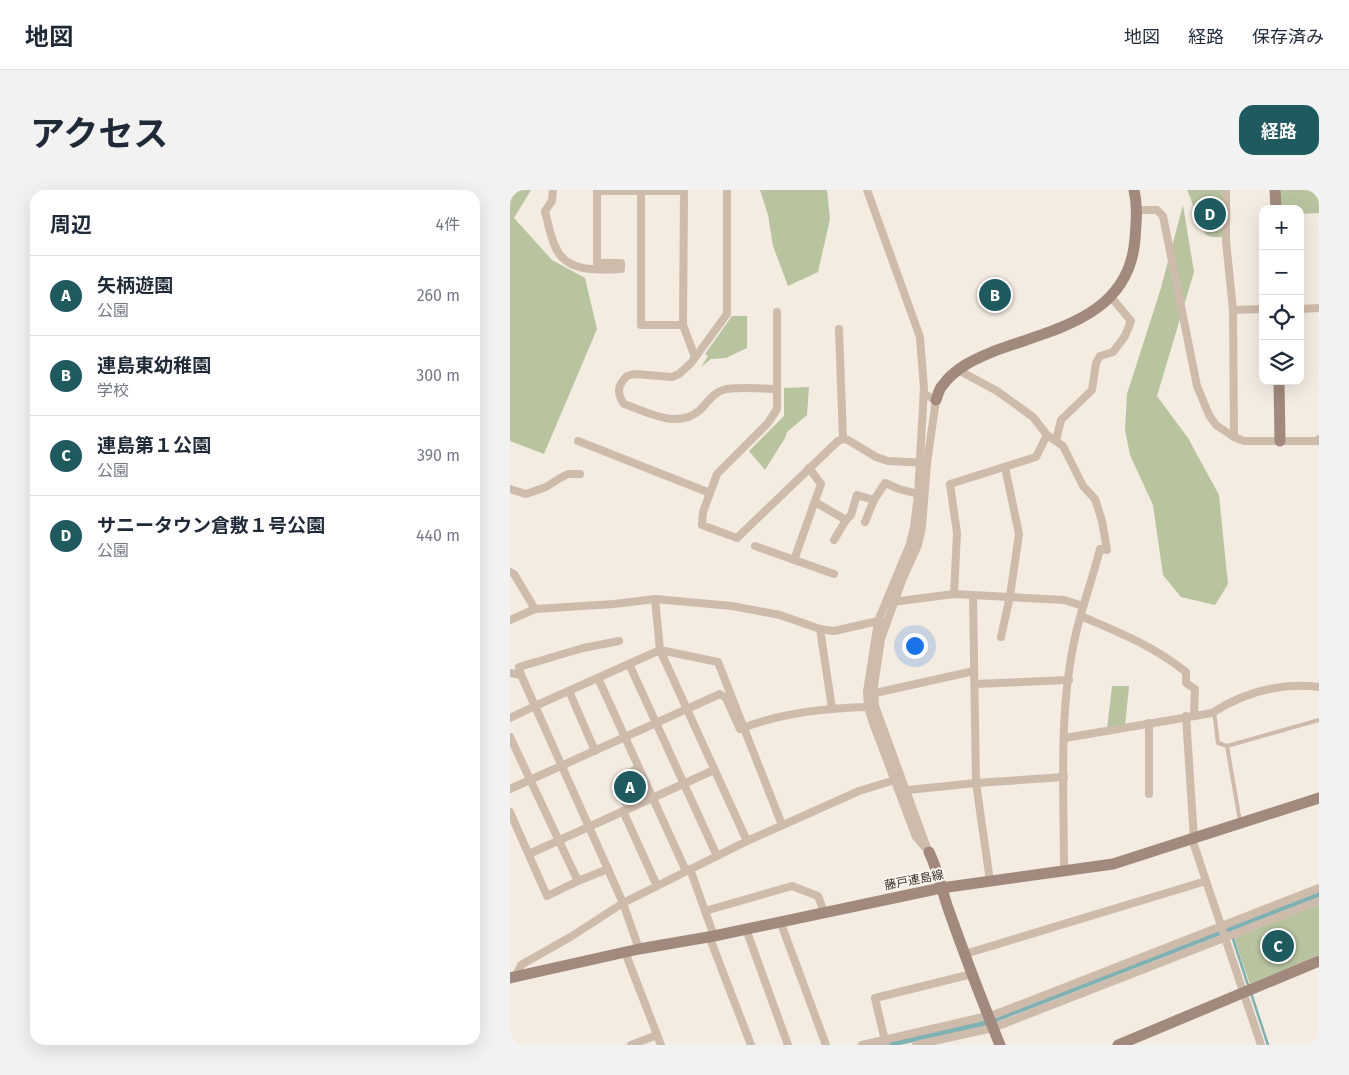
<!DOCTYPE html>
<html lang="ja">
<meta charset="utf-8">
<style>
:root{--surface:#fff;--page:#f2f2f3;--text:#1f2937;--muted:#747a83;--line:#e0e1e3;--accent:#1f5a5e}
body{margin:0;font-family:"Fira Sans","Noto Sans JP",sans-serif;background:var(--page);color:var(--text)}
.controls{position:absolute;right:15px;top:15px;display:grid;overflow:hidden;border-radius:10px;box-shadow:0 5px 20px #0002}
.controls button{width:45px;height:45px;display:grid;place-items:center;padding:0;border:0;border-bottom:1px solid var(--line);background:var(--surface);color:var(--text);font:25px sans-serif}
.you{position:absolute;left:404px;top:455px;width:18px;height:18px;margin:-12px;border:4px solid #fff;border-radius:50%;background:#1a73e8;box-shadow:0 0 0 8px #1a73e833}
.badge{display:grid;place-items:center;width:32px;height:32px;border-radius:50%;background:var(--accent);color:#fff;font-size:16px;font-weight:700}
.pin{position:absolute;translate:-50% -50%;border:2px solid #fff;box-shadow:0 1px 5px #0006}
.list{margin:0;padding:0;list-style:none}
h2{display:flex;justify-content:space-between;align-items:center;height:65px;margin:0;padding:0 20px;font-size:21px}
h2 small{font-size:16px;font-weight:400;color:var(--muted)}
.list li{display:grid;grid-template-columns:32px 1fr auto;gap:15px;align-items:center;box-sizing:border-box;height:80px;padding:0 20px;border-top:1px solid var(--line)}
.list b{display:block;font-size:19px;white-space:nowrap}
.list p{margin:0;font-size:16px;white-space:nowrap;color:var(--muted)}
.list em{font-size:16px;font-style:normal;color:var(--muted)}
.icon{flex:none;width:28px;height:28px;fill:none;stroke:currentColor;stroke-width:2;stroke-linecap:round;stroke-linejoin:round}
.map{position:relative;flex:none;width:809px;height:855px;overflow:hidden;border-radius:15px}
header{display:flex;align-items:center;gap:30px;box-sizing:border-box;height:70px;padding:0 25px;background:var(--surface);border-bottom:1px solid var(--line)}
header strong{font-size:24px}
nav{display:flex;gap:28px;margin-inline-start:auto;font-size:18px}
.intro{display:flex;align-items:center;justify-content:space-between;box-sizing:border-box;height:120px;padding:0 30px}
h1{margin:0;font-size:35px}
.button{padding:12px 22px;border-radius:15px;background:var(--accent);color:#fff;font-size:18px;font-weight:700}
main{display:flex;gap:30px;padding:0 30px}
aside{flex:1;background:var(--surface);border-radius:15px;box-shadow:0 5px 20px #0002}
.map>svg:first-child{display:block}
.green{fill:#b8c4a0}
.water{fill:#7fb0b2}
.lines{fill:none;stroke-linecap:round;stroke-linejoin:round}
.stream{stroke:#7fb0b2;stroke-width:2.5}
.lane{stroke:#cdbbac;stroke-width:4}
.street{stroke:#cdbbac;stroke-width:8}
.secondary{stroke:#a18a7d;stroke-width:11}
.labels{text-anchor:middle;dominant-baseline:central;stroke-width:4;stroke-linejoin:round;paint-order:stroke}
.street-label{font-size:12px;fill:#3b302b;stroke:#fbf5ee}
</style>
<header>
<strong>地図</strong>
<nav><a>地図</a><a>経路</a><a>保存済み</a></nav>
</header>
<div class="intro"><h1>アクセス</h1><a class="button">経路</a></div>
<main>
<aside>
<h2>周辺<small>4件</small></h2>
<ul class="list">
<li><span class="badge">A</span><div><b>矢柄遊園</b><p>公園</p></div><em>260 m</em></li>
<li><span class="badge">B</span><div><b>連島東幼稚園</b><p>学校</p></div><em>300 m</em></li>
<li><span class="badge">C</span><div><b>連島第１公園</b><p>公園</p></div><em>390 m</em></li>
<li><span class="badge">D</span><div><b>サニータウン倉敷１号公園</b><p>公園</p></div><em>440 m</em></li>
</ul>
</aside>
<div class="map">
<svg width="809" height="855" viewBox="0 0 809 855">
<rect width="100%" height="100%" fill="#f4ebe1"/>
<g class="green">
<polygon points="0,0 21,0 4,28 42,70 75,88 87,139 34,264 0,251"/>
<polygon points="250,0 317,0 320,29 308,82 278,96 263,56 258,25"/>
<path d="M677 0H713V47C708 47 702 48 697 45 691 42 682 10 677 0Z"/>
<polygon points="769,0 809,0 809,23 790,24 790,19 769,19"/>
<polygon points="673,15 684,82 647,206 678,248 709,305 718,394 705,415 671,407 653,385 643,315 620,265 615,240 617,204 651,98"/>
<polygon points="222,126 237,126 237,158 216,168 201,169 191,177 198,166 195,164"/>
<polygon points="299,197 297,225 277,242 275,248 255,280 239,261 274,226 274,198"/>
<polygon points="602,496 619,496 615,536 597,539"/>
<polygon points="126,575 138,602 137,606 113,616 102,593 114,587 112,582"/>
<polygon points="809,714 809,765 740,794 724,748"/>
</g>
<polygon class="water" points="809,702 809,707 476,836 390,855 361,855 486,827"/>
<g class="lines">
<g class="stream">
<polyline points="722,746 739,798"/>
<polyline points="741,803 758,855"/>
</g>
<g class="lane">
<polyline points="704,521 708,553 717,556"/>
<polyline points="730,631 717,556 809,530"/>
</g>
<g class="street">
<path d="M43 0 42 11 35 21C38 33 40 45 45 56 55 83 88 80 111 79V73H87V1H174L173 135 185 167"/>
<path d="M217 0V124L181 173 169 184 162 187 124 184 117 186C108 195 106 202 114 214 138 222 167 240 190 220 197 213 203 203 213 200 224 196 254 199 267 199"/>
<polyline points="357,0 410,147 414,199 408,305 404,337 400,354 368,431 357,502 358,517 363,533 406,647 419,662"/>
<polyline points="716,0 716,51 723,120 724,247"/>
<polyline points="131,1 131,135 173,135"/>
<polyline points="627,20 647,20 653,26 687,196 699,225 706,235 724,247 734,251 807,251 809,249"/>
<polyline points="790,119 809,118"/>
<polyline points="723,120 753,119"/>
<polyline points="267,122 267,219 258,233 207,284 193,322 192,335 227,348 328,251 333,249 338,250 366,267 378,271 417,273"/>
<polyline points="329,139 333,249"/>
<polyline points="448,180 487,201 523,227 537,245"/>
<polyline points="414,204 426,210 417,273 412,337 408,355 393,388 371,449 364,496 365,516 417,658"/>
<polyline points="546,250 551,230 582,200 586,173 590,166 603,162 615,146 621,131 601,107"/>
<polyline points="68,251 200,303"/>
<polyline points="0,299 16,304 36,297 50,288 58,284 70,284"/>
<polyline points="305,312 336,330"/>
<polyline points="355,332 364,310 375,293 389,299 412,305"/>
<polyline points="324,350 336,330 341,325 347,305 364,310"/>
<polyline points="245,356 324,384"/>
<polyline points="284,370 311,294 299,278"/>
<polyline points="0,382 4,384 25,419"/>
<path d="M444 404 447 343 440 294 526 267 537 245 553 256 573 296 585 309 592 331 597 360 590 359C583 387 573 414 566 443 548 520 554 603 554 681"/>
<polyline points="463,406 466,593 480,691"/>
<polyline points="145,409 150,460 237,651"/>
<polyline points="382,412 444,404 554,410 573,416"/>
<path d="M571 426C610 443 642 455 676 482V493L685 499 684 526"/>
<polyline points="0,430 25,419 104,414 145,409 222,416 270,425 310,439 324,441 368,431 373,432"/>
<polyline points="310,439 322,518"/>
<polyline points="491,447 500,406 509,344 495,277"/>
<polyline points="119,474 207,666"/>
<polyline points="0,483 11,485 25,516 150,460 208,472 272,635"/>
<polyline points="11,485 9,477 73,458 109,451"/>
<polyline points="88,488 176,681"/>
<polyline points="465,494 559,490"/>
<polyline points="59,501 85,561"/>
<polyline points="365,503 464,481"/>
<polyline points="676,526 684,649"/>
<polyline points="0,528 25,516 113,713 129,759"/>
<polyline points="0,547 68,691"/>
<path d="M555 548 702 523C735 502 769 492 809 497"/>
<path d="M0 599 210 504 216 508 230 539C270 523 315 518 358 517"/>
<polyline points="398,600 466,593 554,587"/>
<polyline points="639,604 639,533"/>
<polyline points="113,621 147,696"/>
<polyline points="0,622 37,706 68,691 98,679"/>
<polyline points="682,649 751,855"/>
<polyline points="19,664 204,580"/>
<polyline points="180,679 204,746"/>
<polyline points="195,721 282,696 308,706 314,722"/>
<polyline points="270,731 316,855"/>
<polyline points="236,739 278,855"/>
<polyline points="199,746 241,855"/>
<polyline points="115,762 151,855"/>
<polyline points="455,764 696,691"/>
<polyline points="6,786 11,775 62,746 113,713 237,651 349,601 385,590"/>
<polyline points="121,855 147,845"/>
<polyline points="352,855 486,824 809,698"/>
<polyline points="376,855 365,808 462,784"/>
<polyline points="406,855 483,838 809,711"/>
</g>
<g class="secondary">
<polyline points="765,0 766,19"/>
<polyline points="769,191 770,251"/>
<path d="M426 210C428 205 429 199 432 196 445 178 463 170 482 162 542 139 619 128 625 49 626 33 628 17 624 0"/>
<path d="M419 662C428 680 432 702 439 721 455 766 472 811 490 855"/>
<polyline points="0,788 129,759 204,746 431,698 603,674 809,608"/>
<polyline points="608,855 809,771"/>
</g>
</g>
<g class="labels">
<g class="street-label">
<text transform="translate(404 690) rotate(-11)">藤戸連島線</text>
</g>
</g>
</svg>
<div class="controls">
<button>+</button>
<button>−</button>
<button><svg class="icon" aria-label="locate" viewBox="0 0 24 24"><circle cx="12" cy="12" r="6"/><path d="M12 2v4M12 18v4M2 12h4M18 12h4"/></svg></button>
<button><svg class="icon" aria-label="layers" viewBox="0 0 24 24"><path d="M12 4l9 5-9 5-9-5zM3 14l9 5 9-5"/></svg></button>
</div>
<div class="you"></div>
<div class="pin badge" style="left:120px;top:597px">A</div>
<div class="pin badge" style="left:485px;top:105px">B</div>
<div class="pin badge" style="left:768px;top:756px">C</div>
<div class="pin badge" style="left:700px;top:24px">D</div>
</div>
</main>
